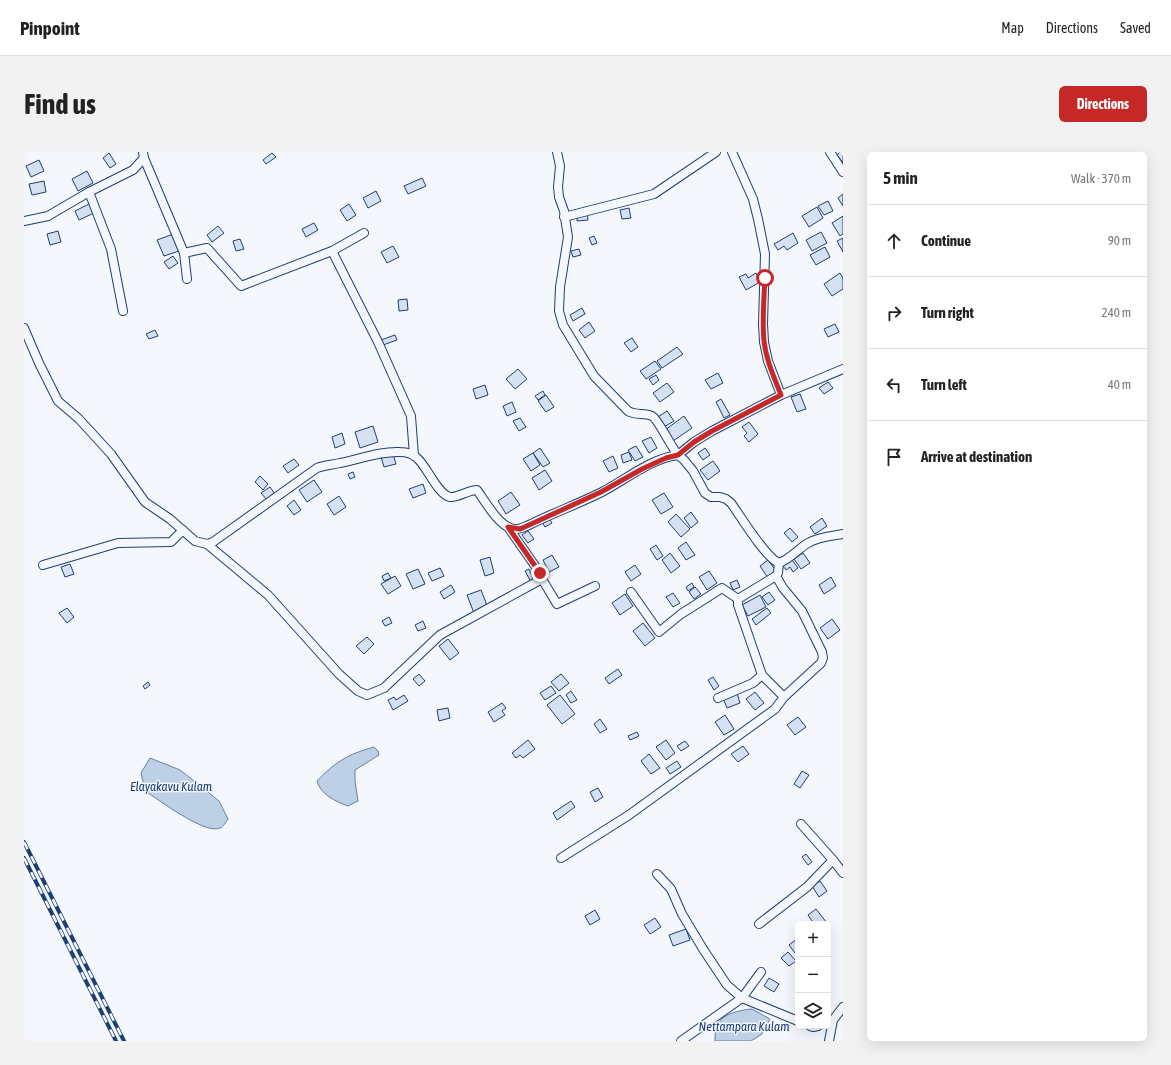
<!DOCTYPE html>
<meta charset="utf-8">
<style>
:root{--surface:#fff;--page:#f2f2f2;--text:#222;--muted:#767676;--line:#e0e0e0;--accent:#c62828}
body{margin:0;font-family:"Asap Condensed",sans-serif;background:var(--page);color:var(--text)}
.controls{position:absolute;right:12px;bottom:12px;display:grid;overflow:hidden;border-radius:6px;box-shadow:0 4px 16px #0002}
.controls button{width:36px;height:36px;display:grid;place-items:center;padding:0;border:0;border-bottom:1px solid var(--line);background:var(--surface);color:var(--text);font:20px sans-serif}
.stop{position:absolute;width:12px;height:12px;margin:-9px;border:3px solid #c62828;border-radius:50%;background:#fff}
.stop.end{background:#c62828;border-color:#fff;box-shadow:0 1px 4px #0008}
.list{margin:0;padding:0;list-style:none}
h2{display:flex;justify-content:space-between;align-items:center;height:52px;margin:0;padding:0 16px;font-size:17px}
h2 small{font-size:13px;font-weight:400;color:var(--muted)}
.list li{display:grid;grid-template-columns:26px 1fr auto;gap:12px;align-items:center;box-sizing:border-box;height:72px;padding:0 16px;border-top:1px solid var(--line)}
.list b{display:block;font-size:15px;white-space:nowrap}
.list em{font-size:13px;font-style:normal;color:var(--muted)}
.icon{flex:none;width:22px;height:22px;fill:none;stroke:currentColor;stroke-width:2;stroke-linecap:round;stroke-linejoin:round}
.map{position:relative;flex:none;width:819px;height:889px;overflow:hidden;border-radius:6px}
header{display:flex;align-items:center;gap:24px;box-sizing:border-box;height:56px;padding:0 20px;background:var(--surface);border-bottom:1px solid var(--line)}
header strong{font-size:19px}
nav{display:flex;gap:22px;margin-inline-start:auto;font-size:14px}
.intro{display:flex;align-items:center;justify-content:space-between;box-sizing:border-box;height:96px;padding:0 24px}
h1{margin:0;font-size:28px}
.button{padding:10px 18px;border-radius:6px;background:var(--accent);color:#fff;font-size:14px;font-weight:700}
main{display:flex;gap:24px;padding:0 24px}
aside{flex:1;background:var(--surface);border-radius:6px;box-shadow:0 4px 16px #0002}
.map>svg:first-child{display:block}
.water{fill:#bed0e5;stroke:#687fa3}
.building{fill:#d5e0f0;stroke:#1d3f73}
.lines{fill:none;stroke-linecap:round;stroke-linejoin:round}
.minor-casing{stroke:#1d3f73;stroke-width:10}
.minor{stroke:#f4f7fb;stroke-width:8}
.rail-casing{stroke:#1d3f73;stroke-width:4}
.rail{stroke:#f4f7fb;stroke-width:2.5;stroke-dasharray:8;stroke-linecap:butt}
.route{stroke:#c62828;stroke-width:5}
.labels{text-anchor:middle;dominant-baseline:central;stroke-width:3;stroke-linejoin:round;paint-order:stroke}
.water-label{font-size:13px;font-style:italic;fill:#1d3f73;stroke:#f4f7fb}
</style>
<header>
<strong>Pinpoint</strong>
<nav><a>Map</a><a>Directions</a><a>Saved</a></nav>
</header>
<div class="intro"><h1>Find us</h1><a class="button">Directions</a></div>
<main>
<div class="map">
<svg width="819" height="889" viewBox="0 0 819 889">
<rect width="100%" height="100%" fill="#f4f7fb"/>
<g class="water">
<path d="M350 595 354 599 355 603 331 618V629L334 649 324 654C311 649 297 643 293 629 312 609 325 602 350 595Z"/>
<path d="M126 606 156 618 179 636 195 649 204 667C202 670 199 675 196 676 181 683 134 647 121 639L117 621Z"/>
<path d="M728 857 746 867 738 882 727 889H691C691 884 691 877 693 873 699 861 717 858 728 857Z"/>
</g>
<g class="building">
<polygon points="816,0 819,0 819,11 813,3"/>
<polygon points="85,1 92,12 86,16 79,6"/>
<polygon points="248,1 252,5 242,12 239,8"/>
<polygon points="15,8 20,19 7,25 2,14"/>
<polygon points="63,19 69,31 54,39 48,27"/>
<polygon points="398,26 402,34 384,42 380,34"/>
<polygon points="20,29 22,40 8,43 5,32"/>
<polygon points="352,39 357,49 344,56 339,46"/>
<polygon points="819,42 819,54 814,46"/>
<polygon points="804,49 809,59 800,63 794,54"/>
<polygon points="69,50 74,59 55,68 51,59"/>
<polygon points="325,52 332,63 323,69 316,58"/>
<polygon points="793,55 799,66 785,75 778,64"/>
<polygon points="605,56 607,66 598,67 596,58"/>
<polygon points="563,60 564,68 553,69 553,61"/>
<polygon points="819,64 819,82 816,84 808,71"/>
<polygon points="290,71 294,78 282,85 278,77"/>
<polygon points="194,74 200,81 188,90 183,83"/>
<polygon points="34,79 37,90 26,93 23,82"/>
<polygon points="797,80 803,91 788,99 782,88"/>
<polygon points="152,81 158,98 140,104 133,88"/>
<polygon points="769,81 774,91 763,98 760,94 754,98 750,92"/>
<polygon points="570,84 573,91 568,93 565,86"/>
<polygon points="819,86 819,100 813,89"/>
<polygon points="216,87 220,97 212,99 209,89"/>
<polygon points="369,94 375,105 363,111 357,100"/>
<polygon points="801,95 806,105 792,113 786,103"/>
<polygon points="555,97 557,103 549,105 547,99"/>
<polygon points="149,104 154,111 145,117 140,110"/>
<polygon points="732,121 736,130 722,138 715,125 722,122 724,126"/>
<polygon points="816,121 819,126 819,137 808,144 800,132"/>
<polygon points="383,147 384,158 375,159 374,148"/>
<polygon points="558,156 561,162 549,169 546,163"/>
<polygon points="565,170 571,179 561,186 555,178"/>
<polygon points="811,172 815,180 804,185 800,177"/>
<polygon points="131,178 134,184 125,187 122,182"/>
<polygon points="371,183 373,188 359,193 357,188"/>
<polygon points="608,186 614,195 607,200 600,191"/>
<polygon points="653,195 659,202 638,216 633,209"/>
<polygon points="631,209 637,217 622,227 616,219"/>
<polygon points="494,217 503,227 491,237 482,227"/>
<polygon points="694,221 699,231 687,237 681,228"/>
<polygon points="632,223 635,228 629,233 625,227"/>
<polygon points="804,230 809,236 800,242 795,236"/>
<polygon points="643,231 650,240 636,250 629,241"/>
<polygon points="461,233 464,243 452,247 449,237"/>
<polygon points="519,239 521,243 514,248 511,244"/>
<polygon points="776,242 782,257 773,260 767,245"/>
<polygon points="522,243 530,255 522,260 514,249"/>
<polygon points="697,247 706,263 700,266 692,250"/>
<polygon points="488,250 492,260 483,264 479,254"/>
<polygon points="643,259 650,269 640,275 634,265"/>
<polygon points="660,264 668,276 649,289 641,278"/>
<polygon points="496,266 502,275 495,279 489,269"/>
<polygon points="725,270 734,282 725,290 720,284 723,281 718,275"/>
<polygon points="349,274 354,290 336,296 331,280"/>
<polygon points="318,281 321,292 311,296 308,285"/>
<polygon points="627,285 633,296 625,301 618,289"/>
<polygon points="612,294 619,305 611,309 604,298"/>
<polygon points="516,296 526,311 519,315 509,301"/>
<polygon points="681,296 686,303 679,308 674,301"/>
<polygon points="605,300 608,308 599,311 597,303"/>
<polygon points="509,301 516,313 507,319 499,307"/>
<polygon points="369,302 372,312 360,315 357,305"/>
<polygon points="589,304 594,316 585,320 579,309"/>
<polygon points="270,307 275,313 264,321 259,314"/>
<polygon points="689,309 696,319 684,328 676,318"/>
<polygon points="521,318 528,329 515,338 508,326"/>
<polygon points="329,320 331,325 326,327 324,322"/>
<polygon points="236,324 244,332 239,338 231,330"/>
<polygon points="290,328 298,340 283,350 275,338"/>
<polygon points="399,332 402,341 389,346 385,337"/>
<polygon points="246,335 251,342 243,348 237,341"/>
<polygon points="487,340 496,353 482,362 474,349"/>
<polygon points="640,341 649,355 637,362 628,348"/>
<polygon points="315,344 322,355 310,363 303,352"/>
<polygon points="270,348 277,358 270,363 263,354"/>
<polygon points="667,360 674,370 667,376 660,366"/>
<polygon points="652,362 666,377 657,385 644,370"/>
<polygon points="525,366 528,371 521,375 518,370"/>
<polygon points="798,366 803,374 791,382 786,375"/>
<polygon points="766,376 774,385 768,390 760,381"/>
<polygon points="504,379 510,387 504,391 498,383"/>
<polygon points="662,390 671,403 662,408 654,396"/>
<polygon points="632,393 639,404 633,408 626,397"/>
<polygon points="646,401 656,414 647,421 638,408"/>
<polygon points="779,401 786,411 777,417 770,407"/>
<polygon points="528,403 535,415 525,420 519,408"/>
<polygon points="466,405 470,421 461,424 456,408"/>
<polygon points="744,408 753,420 744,426 736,414"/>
<polygon points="768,408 774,416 769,420 766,415 762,418 759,414"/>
<polygon points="46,412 50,422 41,425 37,415"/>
<polygon points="611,413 617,422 607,429 601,420"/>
<polygon points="416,416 420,424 408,429 404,421"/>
<polygon points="394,417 401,432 389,437 382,422"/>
<polygon points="505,417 510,428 507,430 501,419"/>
<polygon points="685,419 693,431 683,438 675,425"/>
<polygon points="364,421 367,426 360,429 358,424"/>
<polygon points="371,424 377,434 364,442 357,432"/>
<polygon points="807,425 812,434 800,442 795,433"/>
<polygon points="713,428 716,435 709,438 706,431"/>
<polygon points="668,431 670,435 664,439 662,435"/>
<polygon points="427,433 431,440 420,447 416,440"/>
<polygon points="671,435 677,442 670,447 665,440"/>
<polygon points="457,438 464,456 450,461 443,443"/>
<polygon points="745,440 751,448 744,453 738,445"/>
<polygon points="649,441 656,451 649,455 642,445"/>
<polygon points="601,442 609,454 596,463 588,451"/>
<polygon points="736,443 742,455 724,464 718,453"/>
<polygon points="43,456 50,465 43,471 35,461"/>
<polygon points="743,456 747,461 732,473 728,467"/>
<polygon points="365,465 368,471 361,474 358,469"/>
<polygon points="808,467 816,478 804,487 796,476"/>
<polygon points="399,469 402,476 394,479 391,473"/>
<polygon points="619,471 631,486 621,494 609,479"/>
<polygon points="343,485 350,492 340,502 332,494"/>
<polygon points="424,487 435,501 426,508 415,494"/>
<polygon points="594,517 598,523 585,532 581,526"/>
<polygon points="395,522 401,529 395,534 389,527"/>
<polygon points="537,522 545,531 535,539 527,530"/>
<polygon points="689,525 695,534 690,538 684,528"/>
<polygon points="124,530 126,533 121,537 119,534"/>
<polygon points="527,534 532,541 521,548 516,541"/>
<polygon points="547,539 553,548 547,551 542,543"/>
<polygon points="731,540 740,551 731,558 722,547"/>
<polygon points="713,541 716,551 703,556 699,546"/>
<polygon points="380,543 384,549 369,558 364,548 370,545 372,548"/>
<polygon points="536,543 551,562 538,572 523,553"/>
<polygon points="478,551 482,556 478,559 481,563 470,570 464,560"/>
<polygon points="424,556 426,566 415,569 413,558"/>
<polygon points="701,563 710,577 700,583 691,570"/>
<polygon points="774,565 782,575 771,583 763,573"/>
<polygon points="576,567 583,577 576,581 570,572"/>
<polygon points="613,580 615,584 606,588 604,584"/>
<polygon points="504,588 511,597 499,606 496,603 492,606 488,601"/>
<polygon points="642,588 651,601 642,608 632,595"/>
<polygon points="661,589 665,594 657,599 653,594"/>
<polygon points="719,594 725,602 714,610 707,602"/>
<polygon points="625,602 636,616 627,622 617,609"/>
<polygon points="653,609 657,615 646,622 642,616"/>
<polygon points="778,619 785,623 776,636 770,632"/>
<polygon points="574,636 579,645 571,650 566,640"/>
<polygon points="547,649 551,655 533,668 529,661"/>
<polygon points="782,702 788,710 784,713 778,705"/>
<polygon points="796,729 803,739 795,745 788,734"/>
<polygon points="792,757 803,771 801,772 790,772 784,763"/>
<polygon points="571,758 576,767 566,773 561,764"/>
<polygon points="631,766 637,775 626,782 620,773"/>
<polygon points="662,777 666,788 649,794 645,783"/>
<polygon points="774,786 774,805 765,793"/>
<polygon points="764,800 772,809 765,814 757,806"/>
<polygon points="745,826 755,832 750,840 740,834"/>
</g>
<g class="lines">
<g class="minor-casing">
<g id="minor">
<path d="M533 0 536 14 534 35 535 45 540 59 544 85 536 135 535 159 539 173 570 224 604 259C612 264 620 260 628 264 634 267 647 295 654 303L670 290 688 279 757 243 819 217"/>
<polyline points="708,0 729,47 734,67 741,102 739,172 740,190 744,209 757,243"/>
<polyline points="806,0 819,20"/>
<polyline points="120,6 160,101 163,127"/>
<polyline points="65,40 87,97 99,159"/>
<polyline points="540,65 630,42 692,0"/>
<polyline points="0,69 24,64 65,40 109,18 120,6 119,0"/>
<polyline points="340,81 308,99 354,190 387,264 390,304"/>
<polyline points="160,101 183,96 217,134 308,99"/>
<path d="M0 176 15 211 34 249 55 267 87 302 121 350 146 367 171 389 183 392 189 390 293 316C300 313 308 313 316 311 336 307 356 299 376 300 383 300 388 301 393 306 403 314 413 342 426 345 434 346 444 338 453 338 461 349 475 375 490 377 495 378 500 375 505 373 529 361 554 352 578 340 601 328 628 306 654 303L660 308 669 319 681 341 687 345H696L702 347 707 351C717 365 741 405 755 411 766 407 774 397 784 391 794 385 808 384 819 382"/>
<polyline points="183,392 244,443 315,522 334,539 343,543 360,536 416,483 518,427 516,421 484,375"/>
<polyline points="755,411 754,421 752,424 714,447 714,453 738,523 760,545"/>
<polyline points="19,413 94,391 147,390 159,378"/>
<polyline points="518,427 533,452 571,434"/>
<polyline points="607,440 635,480 657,462 698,436 714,447"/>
<polyline points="694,546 729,531 738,523"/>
<polyline points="777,672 809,708"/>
<polyline points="537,706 605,663 751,557 760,545 797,511 799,506 798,500 778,459 759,436 752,424"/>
<polyline points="633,722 647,737 658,762 679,797 703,833 718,846 737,820"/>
<polyline points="735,772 783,735 809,708 819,721"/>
<polyline points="786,874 789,875 794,874"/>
<polyline points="657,889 718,846 774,869"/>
<polyline points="805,889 809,868 819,855"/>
</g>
</g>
<use href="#minor" class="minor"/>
<g class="rail-casing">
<g id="rail">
<polyline points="0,690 100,889"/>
<polyline points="0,706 92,889"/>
</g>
</g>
<use href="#rail" class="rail"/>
</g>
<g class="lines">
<path class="route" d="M516 421 484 375 496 377 505 373 577 340 618 317 642 306 654 303 670 290 688 279 757 243C750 225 742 208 740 189 738 168 740 147 741 126"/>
</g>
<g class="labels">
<g class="water-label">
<text x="147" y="634">Elayakavu Kulam</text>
<text x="720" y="874">Nettampara Kulam</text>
</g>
</g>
</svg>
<div class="controls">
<button>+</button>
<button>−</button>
<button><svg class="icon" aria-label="layers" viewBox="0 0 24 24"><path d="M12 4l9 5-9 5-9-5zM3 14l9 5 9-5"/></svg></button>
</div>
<div class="stop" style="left:741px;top:126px"></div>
<div class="stop end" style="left:516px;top:421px"></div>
</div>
<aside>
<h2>5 min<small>Walk · 370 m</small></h2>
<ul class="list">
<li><svg class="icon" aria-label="ahead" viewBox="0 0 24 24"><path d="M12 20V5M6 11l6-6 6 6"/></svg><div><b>Continue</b></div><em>90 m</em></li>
<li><svg class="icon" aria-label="right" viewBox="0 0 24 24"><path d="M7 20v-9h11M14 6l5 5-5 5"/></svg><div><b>Turn right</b></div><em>240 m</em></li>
<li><svg class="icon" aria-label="left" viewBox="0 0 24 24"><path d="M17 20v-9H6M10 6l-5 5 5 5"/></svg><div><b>Turn left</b></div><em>40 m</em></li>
<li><svg class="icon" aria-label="arrive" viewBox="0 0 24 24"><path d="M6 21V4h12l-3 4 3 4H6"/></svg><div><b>Arrive at destination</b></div></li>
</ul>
</aside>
</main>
